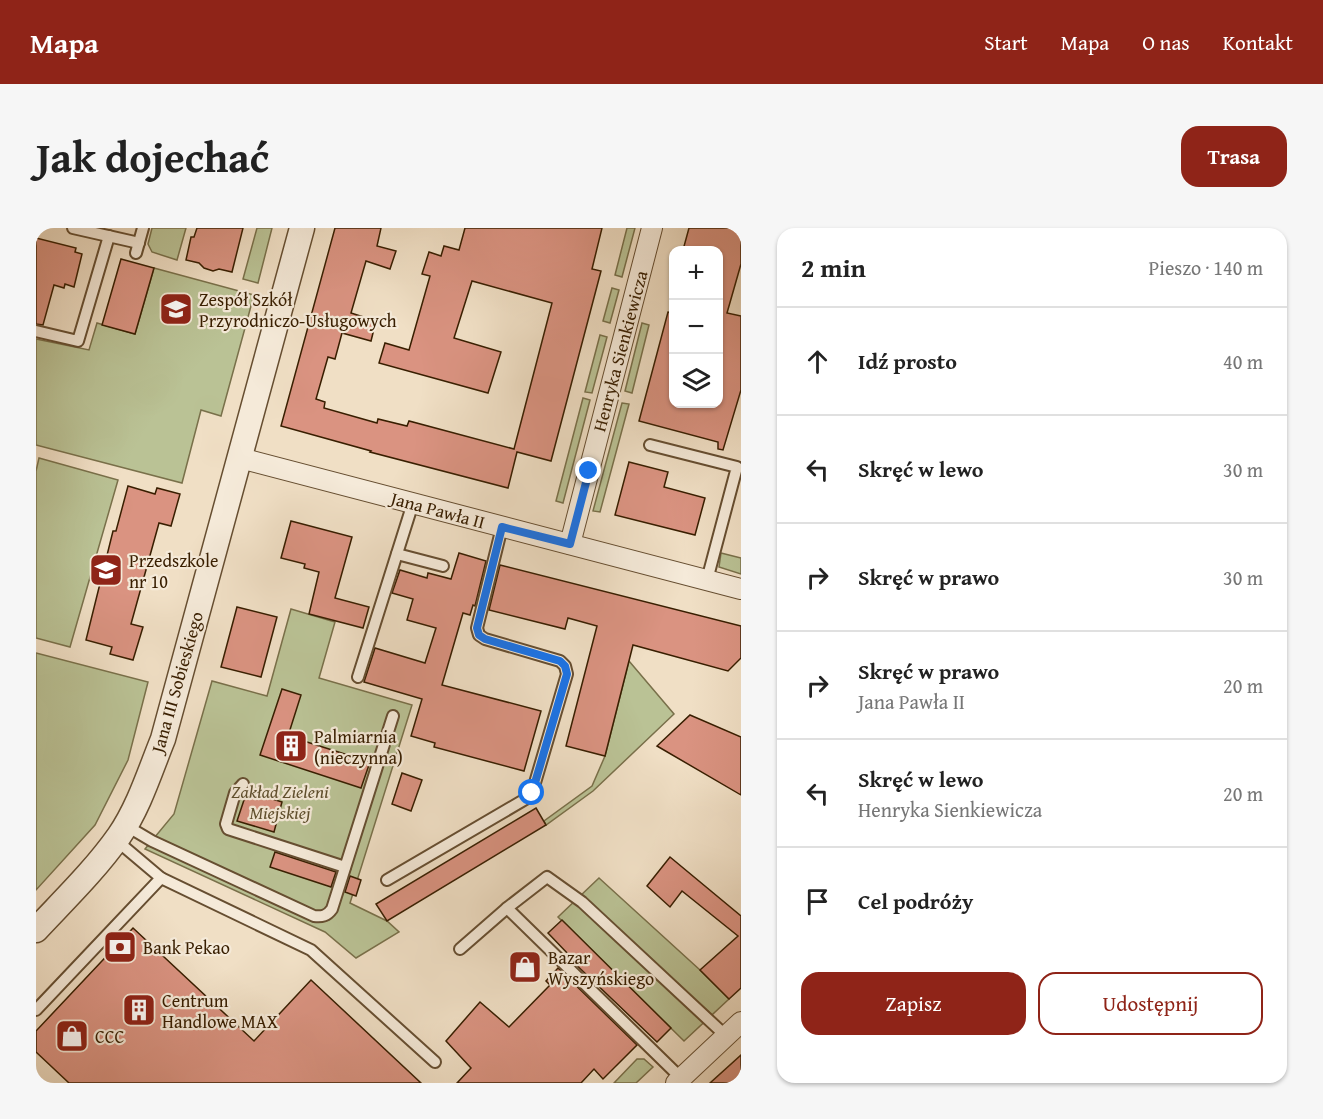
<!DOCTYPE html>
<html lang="pl">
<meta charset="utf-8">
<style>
:root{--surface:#fff;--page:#f6f6f6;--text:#222;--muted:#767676;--line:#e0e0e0;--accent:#8f2418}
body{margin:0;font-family:"Gentium Book Plus",serif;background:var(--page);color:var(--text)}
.controls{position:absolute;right:18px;top:18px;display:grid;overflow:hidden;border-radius:12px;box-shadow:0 2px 4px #0004}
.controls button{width:54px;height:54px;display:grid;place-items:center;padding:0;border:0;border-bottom:2px solid var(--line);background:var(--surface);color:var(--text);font:30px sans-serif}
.stop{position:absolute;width:18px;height:18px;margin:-14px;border:4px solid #1a73e8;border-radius:50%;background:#fff}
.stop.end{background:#1a73e8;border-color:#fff;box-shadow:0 2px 6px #0008}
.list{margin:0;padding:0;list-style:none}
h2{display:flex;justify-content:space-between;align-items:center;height:78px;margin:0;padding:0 24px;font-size:26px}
h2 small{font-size:20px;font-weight:400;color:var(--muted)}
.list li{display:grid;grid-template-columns:39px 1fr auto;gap:18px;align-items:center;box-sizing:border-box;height:108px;padding:0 24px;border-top:2px solid var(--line)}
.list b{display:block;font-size:22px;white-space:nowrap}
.list p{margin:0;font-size:20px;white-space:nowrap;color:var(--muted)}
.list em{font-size:20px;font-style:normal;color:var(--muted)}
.actions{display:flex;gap:12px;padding:18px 24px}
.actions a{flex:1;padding:14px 0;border:2px solid var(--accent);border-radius:18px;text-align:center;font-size:21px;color:var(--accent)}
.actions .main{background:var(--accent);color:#fff}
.icon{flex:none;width:33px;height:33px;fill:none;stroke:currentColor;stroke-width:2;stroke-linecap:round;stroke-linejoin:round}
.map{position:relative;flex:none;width:705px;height:855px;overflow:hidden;border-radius:18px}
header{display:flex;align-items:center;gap:36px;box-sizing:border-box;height:84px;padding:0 30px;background:var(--accent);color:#fff}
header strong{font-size:28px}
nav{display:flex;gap:33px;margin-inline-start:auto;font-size:21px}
.intro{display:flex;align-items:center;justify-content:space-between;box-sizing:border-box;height:144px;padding:0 36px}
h1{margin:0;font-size:42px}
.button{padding:15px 27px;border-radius:18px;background:var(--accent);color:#fff;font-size:21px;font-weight:700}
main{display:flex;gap:36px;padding:0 36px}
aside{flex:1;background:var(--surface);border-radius:18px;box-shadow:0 2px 4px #0004}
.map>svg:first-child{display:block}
.green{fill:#bac295;stroke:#79704a;stroke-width:1.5}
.building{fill:#da9381;stroke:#381e00;stroke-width:1.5}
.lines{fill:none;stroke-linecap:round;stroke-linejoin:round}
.service-casing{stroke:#664e31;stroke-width:14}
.minor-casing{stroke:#664e31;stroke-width:22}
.tertiary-casing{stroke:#664e31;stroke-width:27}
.service{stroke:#f5ead9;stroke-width:10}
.minor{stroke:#f5ead9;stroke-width:20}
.tertiary{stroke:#f5ead9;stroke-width:24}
.route{stroke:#1a73e8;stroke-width:8}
.labels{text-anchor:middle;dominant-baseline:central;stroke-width:4.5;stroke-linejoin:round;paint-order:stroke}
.poi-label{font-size:18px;fill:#381e00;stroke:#f5ead9;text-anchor:start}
.street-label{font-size:18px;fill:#381e00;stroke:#f5ead9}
.park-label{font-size:18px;font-style:italic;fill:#5f4f2d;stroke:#f5ead9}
</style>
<header>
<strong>Mapa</strong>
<nav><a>Start</a><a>Mapa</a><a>O nas</a><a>Kontakt</a></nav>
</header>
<div class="intro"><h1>Jak dojechać</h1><a class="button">Trasa</a></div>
<main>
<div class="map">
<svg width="705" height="855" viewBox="0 0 705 855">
<rect width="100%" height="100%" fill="#f0dfc5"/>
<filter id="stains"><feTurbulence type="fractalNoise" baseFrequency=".00333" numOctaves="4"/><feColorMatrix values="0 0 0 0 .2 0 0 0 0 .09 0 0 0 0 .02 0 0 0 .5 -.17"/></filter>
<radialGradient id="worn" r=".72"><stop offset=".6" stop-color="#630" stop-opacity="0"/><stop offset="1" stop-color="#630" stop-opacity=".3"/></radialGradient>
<g class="green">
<polygon points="116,0 150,0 141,32 116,24 112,16"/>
<polygon points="221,0 236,0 222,55 207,51"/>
<polygon points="591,0 599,0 586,49 579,47"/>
<polygon points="118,40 218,67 185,188 165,182 146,255 0,217 0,111 53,122 61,95 99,106"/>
<polygon points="576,60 583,62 574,95 567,93"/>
<polygon points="606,95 613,97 596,165 589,163"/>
<polygon points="564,107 571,109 556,165 549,164"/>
<polygon points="547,170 554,172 527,275 520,273"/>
<polygon points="586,175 593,176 564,284 557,283"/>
<polygon points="3,230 82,252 34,419 0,410 0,243"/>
<polygon points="685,325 705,330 705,346 683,339"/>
<polygon points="255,381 299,394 283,450 376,477 314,675 351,693 363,704 320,730 289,704 109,621 138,586 176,453 231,468"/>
<polygon points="0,425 112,454 92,532 59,597 0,662"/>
<polygon points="593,433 638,486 557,563 510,597 508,593 556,558 569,528"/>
<polygon points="563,650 664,742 693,771 648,813 522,689"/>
<polygon points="601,831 608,831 617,839 600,855 578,855"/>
</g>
<g class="building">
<polygon points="161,0 207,0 196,44 183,41 177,43 168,40 163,35 150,32 155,9 158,9"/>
<polygon points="299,0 345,0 341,18 360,23 354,41 330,33 315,85 340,93 335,113 306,105 299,131 292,129 280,171 289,174 288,180 341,195 342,191 371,198 373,193 478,221 516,75 436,53 418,110 465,124 452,165 343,135 349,115 373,122 394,48 386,46 393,24 405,28 408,18 423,22 429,0 566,0 556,41 565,43 515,233 481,224 472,260 334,224 335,223 245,198"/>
<polygon points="653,0 705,0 705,36 691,85 705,88 705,162 687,222 682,221 682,214 603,193 632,84 638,85 638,176 682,176 682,22 647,22"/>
<polygon points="0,10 40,20 39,24 46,26 38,59 29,56 28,60 18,57 7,97 0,96"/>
<polygon points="85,31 118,40 99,106 66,97"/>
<polygon points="593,234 632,244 628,259 669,270 659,307 579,287"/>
<polygon points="92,258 119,266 121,260 144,266 135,298 123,295 95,396 107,399 97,432 74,426 76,419 50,412 77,303 80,303"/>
<polygon points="255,293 316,309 299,370 333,379 327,400 273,386 283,344 268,340 269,336 245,330"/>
<polygon points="423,325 450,333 439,378 437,377 434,387 427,385 406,457 505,483 488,543 398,519 399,515 375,508 386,471 328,454 339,420 389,435 400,400 371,392 377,371 356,365 364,342 391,350 392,345 415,351"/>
<polygon points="464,337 705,398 705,430 692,443 597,417 569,528 530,518 561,398 532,390 529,401 453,382"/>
<polygon points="201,379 241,389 225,449 185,439"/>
<polygon points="246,461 265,467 252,508 334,534 325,560 224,527"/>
<polygon points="654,487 705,509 705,567 621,518"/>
<polygon points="366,545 386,552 375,583 356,576"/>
<polygon points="211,563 246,574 238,604 201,593"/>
<polygon points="500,580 510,597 351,693 340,676"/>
<polygon points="239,624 300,644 295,659 234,639"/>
<polygon points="634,629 705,688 705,760 693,771 664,742 702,708 646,663 634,679 611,658"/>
<polygon points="314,648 325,652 320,668 309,664"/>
<polygon points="526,692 635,800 621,814 532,729 534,728 512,705"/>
<polygon points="97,700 218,813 275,752 385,855 33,855 0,824 0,803"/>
<polygon points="522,740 601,817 567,851 558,841 545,855 421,855 435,840 410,813 444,774 473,799 514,757 510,753"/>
<polygon points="705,827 705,855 674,855"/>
</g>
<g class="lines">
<g class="service-casing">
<g id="service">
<polyline points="37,0 103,15"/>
<polyline points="100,25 107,0"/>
<polyline points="0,103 42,113 73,8"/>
<polyline points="614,217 701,239 671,352"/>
<polyline points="361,326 407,338"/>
<polyline points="322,449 377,275"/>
<polyline points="207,556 199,565 190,596 192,601 309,639"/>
<path d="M89 597 116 613 278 688C286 689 291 688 296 681L357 488"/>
<polyline points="125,650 275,722 399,834"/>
<polyline points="351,652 493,569 496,565 531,446 529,438 524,433 449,411 443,407 441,400 466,299"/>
<polyline points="471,680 645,850"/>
<polyline points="424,721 471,680 511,649 546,674 690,808"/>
<polyline points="0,782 125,650 80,612"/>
</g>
</g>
<g class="minor-casing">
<g id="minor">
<polyline points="204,230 705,361"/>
<polyline points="534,316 616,0"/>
<polyline points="640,855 705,794"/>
</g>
</g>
<g class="tertiary-casing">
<path id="tertiary" d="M0 702C28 672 59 642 83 608 103 579 114 543 127 511L266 0"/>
</g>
<use href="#service" class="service"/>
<use href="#minor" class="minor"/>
<use href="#tertiary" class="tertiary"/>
</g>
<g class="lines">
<polyline class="route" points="496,565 531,446 529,438 524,433 449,411 443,407 441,400 466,299 534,316 553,243"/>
</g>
<defs>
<g id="school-square" transform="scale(1.725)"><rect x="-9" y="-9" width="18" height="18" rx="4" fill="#8f2418" stroke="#f5ead9"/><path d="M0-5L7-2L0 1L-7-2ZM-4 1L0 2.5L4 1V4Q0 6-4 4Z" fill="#fff"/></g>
<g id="building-square" transform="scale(1.725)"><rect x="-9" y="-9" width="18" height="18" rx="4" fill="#8f2418" stroke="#f5ead9"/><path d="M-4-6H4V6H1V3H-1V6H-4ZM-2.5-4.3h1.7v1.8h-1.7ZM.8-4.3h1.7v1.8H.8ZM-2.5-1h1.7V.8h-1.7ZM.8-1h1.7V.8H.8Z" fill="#fff"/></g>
<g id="bank-square" transform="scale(1.725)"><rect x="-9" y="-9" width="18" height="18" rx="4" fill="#8f2418" stroke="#f5ead9"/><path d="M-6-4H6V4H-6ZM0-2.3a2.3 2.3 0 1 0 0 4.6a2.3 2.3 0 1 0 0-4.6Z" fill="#fff"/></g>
<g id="shop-square" transform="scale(1.725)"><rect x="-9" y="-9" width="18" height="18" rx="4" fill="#8f2418" stroke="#f5ead9"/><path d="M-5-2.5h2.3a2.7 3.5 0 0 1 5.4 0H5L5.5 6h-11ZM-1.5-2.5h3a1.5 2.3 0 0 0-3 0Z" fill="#fff"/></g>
</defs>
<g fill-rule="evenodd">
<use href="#school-square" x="140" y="81"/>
<use href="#school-square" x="70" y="342"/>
<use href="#building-square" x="255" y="518"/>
<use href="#bank-square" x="84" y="719"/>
<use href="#shop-square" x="489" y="739"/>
<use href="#building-square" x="103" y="782"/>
<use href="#shop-square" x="36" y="808"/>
</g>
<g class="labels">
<g class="poi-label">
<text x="163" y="71">Zespół Szkół<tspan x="163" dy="21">Przyrodniczo-Usługowych</tspan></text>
<text x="93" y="332">Przedszkole<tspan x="93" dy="21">nr 10</tspan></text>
<text x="278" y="508">Palmiarnia<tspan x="278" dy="21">(nieczynna)</tspan></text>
<text x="107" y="719">Bank Pekao</text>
<text x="512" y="729">Bazar<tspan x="512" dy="21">Wyszyńskiego</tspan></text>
<text x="126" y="772">Centrum<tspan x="126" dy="21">Handlowe MAX</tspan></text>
<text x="59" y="808">CCC</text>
</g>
<g class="street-label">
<text transform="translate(584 123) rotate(-75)">Henryka Sienkiewicza</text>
<text transform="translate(402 282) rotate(15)">Jana Pawła II</text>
<text transform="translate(141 454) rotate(-74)">Jana III Sobieskiego</text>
</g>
<g class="park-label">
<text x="244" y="563">Zakład Zieleni<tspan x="244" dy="21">Miejskiej</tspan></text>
</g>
</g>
<rect width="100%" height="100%" filter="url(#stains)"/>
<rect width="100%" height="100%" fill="url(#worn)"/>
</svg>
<div class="controls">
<button>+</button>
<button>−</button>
<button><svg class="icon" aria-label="layers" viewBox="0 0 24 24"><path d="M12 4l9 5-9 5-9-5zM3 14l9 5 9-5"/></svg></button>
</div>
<div class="stop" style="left:496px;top:565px"></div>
<div class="stop end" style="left:553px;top:243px"></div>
</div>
<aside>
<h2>2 min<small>Pieszo · 140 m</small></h2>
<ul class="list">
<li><svg class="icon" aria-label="ahead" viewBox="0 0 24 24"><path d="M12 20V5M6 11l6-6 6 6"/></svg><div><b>Idź prosto</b></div><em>40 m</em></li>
<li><svg class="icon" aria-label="left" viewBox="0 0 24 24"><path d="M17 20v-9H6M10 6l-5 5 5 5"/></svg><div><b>Skręć w lewo</b></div><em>30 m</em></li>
<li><svg class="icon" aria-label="right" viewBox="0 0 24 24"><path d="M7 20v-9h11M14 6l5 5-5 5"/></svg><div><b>Skręć w prawo</b></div><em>30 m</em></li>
<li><svg class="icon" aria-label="right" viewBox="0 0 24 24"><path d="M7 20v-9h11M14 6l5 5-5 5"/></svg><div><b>Skręć w prawo</b><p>Jana Pawła II</p></div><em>20 m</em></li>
<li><svg class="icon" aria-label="left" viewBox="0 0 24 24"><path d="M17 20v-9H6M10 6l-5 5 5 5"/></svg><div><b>Skręć w lewo</b><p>Henryka Sienkiewicza</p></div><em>20 m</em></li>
<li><svg class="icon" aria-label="arrive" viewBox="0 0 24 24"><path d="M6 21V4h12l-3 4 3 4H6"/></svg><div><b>Cel podróży</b></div></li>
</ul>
<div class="actions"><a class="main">Zapisz</a><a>Udostępnij</a></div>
</aside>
</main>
